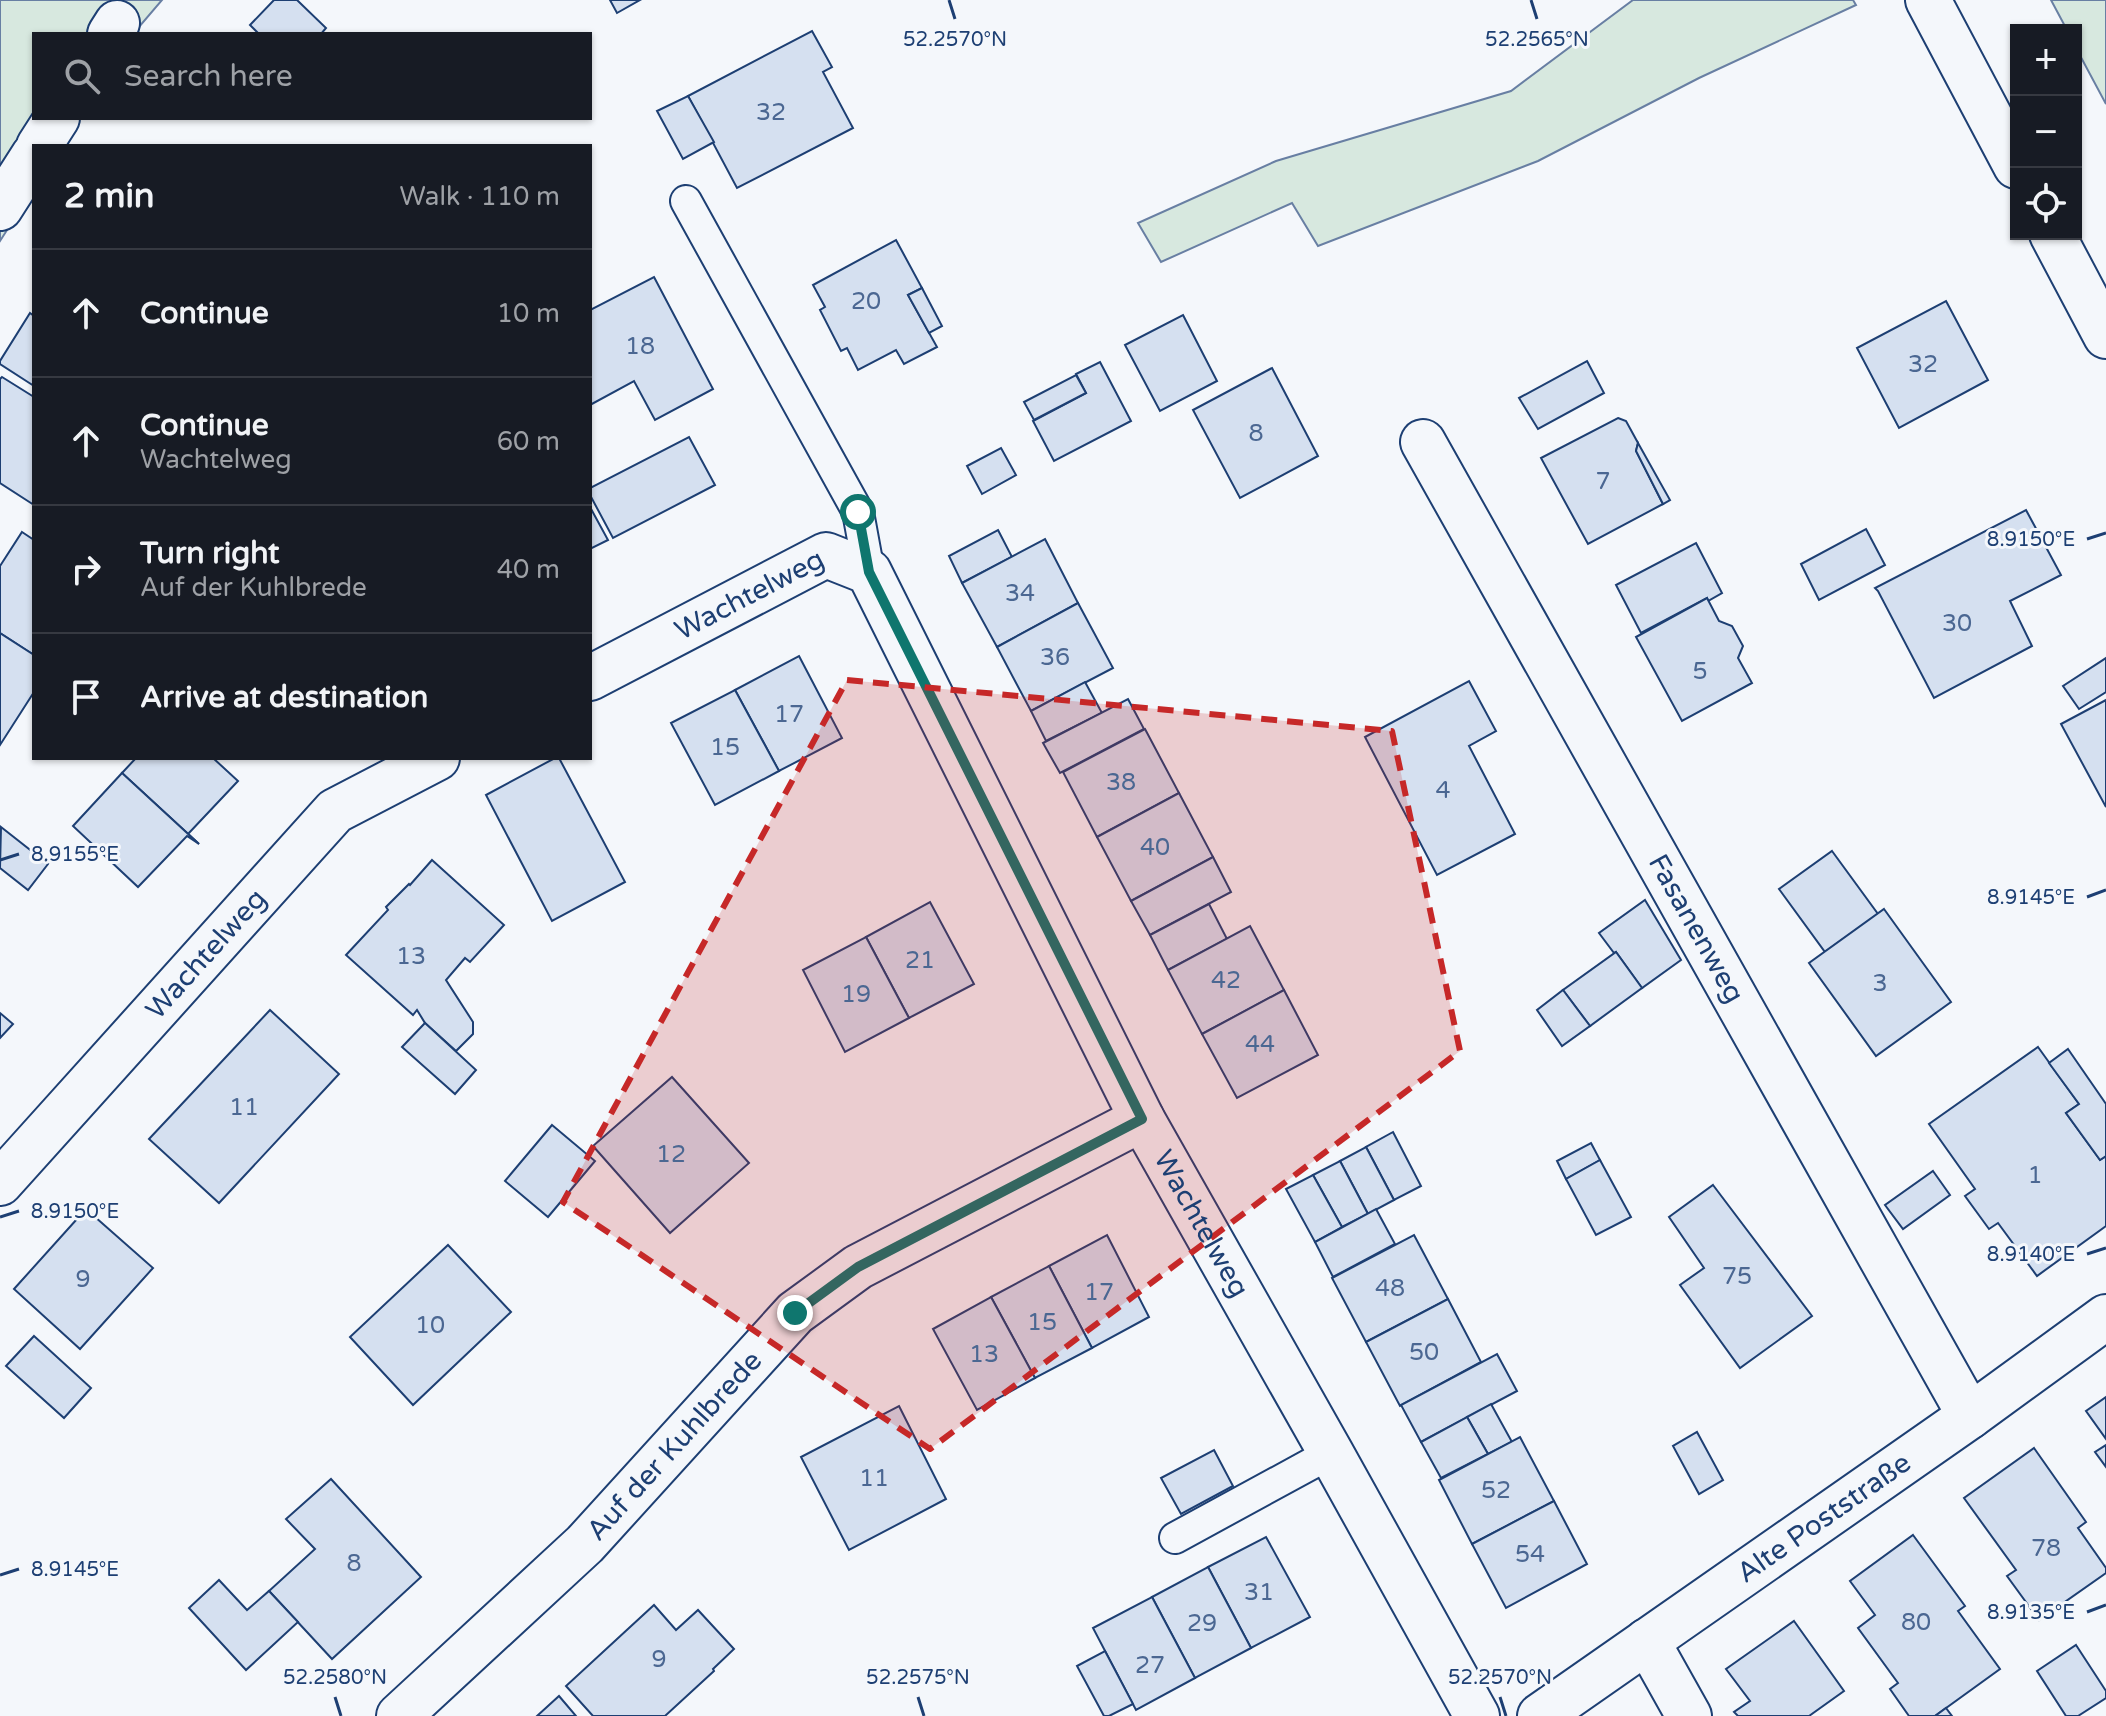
<!DOCTYPE html>
<meta charset="utf-8">
<style>
:root{--surface:#171b24;--page:#242831;--text:#f1f3f6;--muted:#9ea1a6;--line:#363941}
body{margin:0;font-family:"Varela Round",sans-serif;background:var(--page);color:var(--text)}
.controls{position:absolute;right:24px;top:24px;display:grid;overflow:hidden;border-radius:0px;box-shadow:0 2px 6px #0004}
.controls button{width:72px;height:72px;display:grid;place-items:center;padding:0;border:0;border-bottom:2px solid var(--line);background:var(--surface);color:var(--text);font:40px sans-serif}
.stop{position:absolute;width:24px;height:24px;margin:-18px;border:6px solid #0f766e;border-radius:50%;background:#fff}
.stop.end{background:#0f766e;border-color:#fff;box-shadow:0 2px 8px #0008}
.list{margin:0;padding:0;list-style:none}
h2{display:flex;justify-content:space-between;align-items:center;height:104px;margin:0;padding:0 32px;font-size:34px}
h2 small{font-size:26px;font-weight:400;color:var(--muted)}
.list li{display:grid;grid-template-columns:52px 1fr auto;gap:24px;align-items:center;box-sizing:border-box;height:128px;padding:0 32px;border-top:2px solid var(--line)}
.list b{display:block;font-size:30px;white-space:nowrap}
.list p{margin:0;font-size:26px;white-space:nowrap;color:var(--muted)}
.list em{font-size:26px;font-style:normal;color:var(--muted)}
.icon{flex:none;width:44px;height:44px;fill:none;stroke:currentColor;stroke-width:2;stroke-linecap:round;stroke-linejoin:round}
.map{position:relative;flex:none;width:2106px;height:1716px;overflow:hidden}
.search{position:absolute;background:var(--surface);box-shadow:0 2px 6px #0004;left:32px;top:32px;width:560px;height:88px;display:flex;align-items:center;gap:20px;box-sizing:border-box;padding:0 28px;border-radius:0px;color:var(--muted);font-size:30px}
.panel{position:absolute;background:var(--surface);box-shadow:0 2px 6px #0004;left:32px;top:144px;width:560px;height:616px;border-radius:0px}
.map>svg:first-child{display:block}
.green{fill:#d7e8df;stroke:#687fa3;stroke-width:2}
.building{fill:#d5e0f0;stroke:#1d3f73;stroke-width:2}
.lines{fill:none;stroke-linecap:round;stroke-linejoin:round}
.service-casing{stroke:#1d3f73;stroke-width:34}
.minor-casing{stroke:#1d3f73;stroke-width:48}
.service{stroke:#f4f7fb;stroke-width:30}
.minor{stroke:#f4f7fb;stroke-width:44}
.route{stroke:#0f766e;stroke-width:10}
.marked{fill:#c62828;fill-opacity:0.2;stroke:#c62828;stroke-width:6;stroke-dasharray:16 10;stroke-linejoin:round}
.ticks{fill:none;stroke:#1d3f73;stroke-width:3}
.labels{text-anchor:middle;dominant-baseline:central;stroke-width:6;stroke-linejoin:round;paint-order:stroke}
.number-label{font-size:24px;fill:#4b6792}
.street-label{font-size:28px;fill:#1d3f73;stroke:#f4f7fb}
.ticks-label{font-size:20px;text-anchor:middle;fill:#1d3f73;stroke:#f4f7fb;stroke-width:6;stroke-linejoin:round;paint-order:stroke}
</style>
<div class="map">
<svg width="2106" height="1716" viewBox="0 0 2106 1716">
<rect width="100%" height="100%" fill="#f4f7fb"/>
<g class="green">
<polygon points="0,0 162,0 133,34 34,34 34,118 79,118 0,241"/>
<polygon points="1633,0 1853,0 1856,5 1699,78 1538,161 1318,246 1292,203 1161,262 1138,223 1276,161 1511,91"/>
<polygon points="2051,0 2106,0 2106,104 2076,48 2076,30 2067,30"/>
</g>
<g class="building">
<polygon points="274,0 297,0 326,28 321,34 259,34 250,25"/>
<polygon points="610,0 640,0 617,13"/>
<polygon points="812,31 832,67 823,72 853,128 737,188 688,96"/>
<polygon points="688,96 714,142 683,159 657,111"/>
<polygon points="896,240 922,288 908,295 937,347 904,364 896,350 858,370 847,348 841,351 820,310 825,307 813,285"/>
<polygon points="654,277 713,389 655,420 634,381 590,405 590,310"/>
<polygon points="922,288 942,326 929,333 908,295"/>
<polygon points="1946,301 1988,380 1899,428 1857,348"/>
<polygon points="30,313 34,316 34,386 0,364 0,361"/>
<polygon points="1183,315 1217,381 1160,411 1125,345"/>
<polygon points="1587,361 1604,393 1538,429 1519,398"/>
<polygon points="1100,362 1131,421 1054,461 1033,421 1086,393 1076,374"/>
<polygon points="1272,368 1318,456 1240,498 1193,410"/>
<polygon points="1076,375 1086,393 1034,420 1024,402"/>
<polygon points="2,377 34,397 34,505 0,483 0,379"/>
<polygon points="1618,418 1626,421 1638,443 1636,451 1663,504 1588,544 1541,458"/>
<polygon points="689,437 715,485 613,538 590,495 590,488"/>
<polygon points="1638,443 1670,500 1663,504 1636,451"/>
<polygon points="1001,448 1016,475 982,494 967,466"/>
<polygon points="590,507 608,540 590,549"/>
<polygon points="2026,510 2061,575 2010,601 2032,646 1934,698 1878,591 1875,588"/>
<polygon points="1866,529 1885,565 1819,600 1801,564"/>
<polygon points="998,530 1012,557 962,583 949,556"/>
<polygon points="22,532 34,540 34,655 0,633 0,566"/>
<polygon points="1045,539 1078,603 997,647 962,583"/>
<polygon points="1696,543 1722,593 1708,601 1707,598 1641,633 1616,585"/>
<polygon points="1707,598 1719,621 1732,626 1743,646 1738,658 1752,683 1682,721 1636,637"/>
<polygon points="1078,603 1113,668 1031,711 997,647"/>
<polygon points="0,633 34,655 34,692 0,745"/>
<polygon points="799,656 842,738 779,771 735,690"/>
<polygon points="2106,658 2106,692 2079,709 2063,686"/>
<polygon points="1469,681 1496,731 1469,746 1515,834 1437,875 1365,737"/>
<polygon points="1085,682 1102,713 1046,741 1031,711"/>
<polygon points="735,690 779,771 715,805 671,723"/>
<polygon points="1128,699 1144,729 1060,773 1043,743"/>
<polygon points="2106,700 2106,807 2061,724"/>
<polygon points="1145,729 1179,793 1097,837 1063,772"/>
<polygon points="136,758 213,758 238,781 188,834 199,844 122,773"/>
<polygon points="555,758 559,758 625,882 552,921 486,795"/>
<polygon points="122,773 199,844 187,836 138,887 73,826"/>
<polygon points="1179,793 1213,857 1131,901 1097,837"/>
<polygon points="1,827 48,864 28,890 0,868"/>
<polygon points="1832,851 1878,914 1825,952 1779,889"/>
<polygon points="1213,857 1231,892 1150,935 1131,901"/>
<polygon points="432,860 504,925 470,962 465,958 446,980 473,1022 473,1034 456,1051 425,1023 417,1010 413,1015 346,955 388,910 386,907 409,884 410,885"/>
<polygon points="1645,900 1681,960 1642,988 1616,952 1614,953 1599,933"/>
<polygon points="930,902 974,984 909,1018 866,937"/>
<polygon points="1209,904 1227,939 1168,970 1150,935"/>
<polygon points="1884,909 1951,1002 1876,1056 1809,963"/>
<polygon points="1250,926 1284,990 1202,1034 1168,970"/>
<polygon points="866,937 909,1018 845,1052 803,970"/>
<polygon points="1616,952 1642,988 1590,1026 1563,990"/>
<polygon points="1284,990 1318,1055 1237,1098 1202,1034"/>
<polygon points="1563,990 1590,1026 1562,1046 1537,1010"/>
<polygon points="270,1010 339,1074 219,1203 149,1139"/>
<polygon points="0,1013 13,1024 0,1038"/>
<polygon points="425,1023 476,1070 455,1094 402,1047"/>
<polygon points="2038,1047 2079,1104 2066,1113 2100,1160 2106,1156 2106,1226 2037,1276 1998,1223 1989,1229 1965,1196 1975,1189 1929,1124"/>
<polygon points="2068,1049 2106,1104 2106,1156 2100,1160 2066,1113 2079,1104 2049,1063"/>
<polygon points="672,1077 749,1163 670,1233 593,1146"/>
<polygon points="552,1125 595,1161 548,1217 505,1181"/>
<polygon points="1393,1132 1421,1186 1394,1200 1366,1147"/>
<polygon points="1591,1143 1600,1160 1566,1179 1557,1161"/>
<polygon points="1366,1147 1394,1200 1368,1214 1340,1161"/>
<polygon points="1600,1160 1631,1217 1596,1235 1566,1179"/>
<polygon points="1340,1161 1368,1214 1342,1227 1313,1175"/>
<polygon points="1933,1171 1950,1195 1903,1229 1885,1205"/>
<polygon points="1313,1175 1342,1227 1315,1242 1286,1189"/>
<polygon points="1713,1185 1812,1316 1740,1368 1680,1285 1704,1268 1669,1217"/>
<polygon points="86,1209 153,1268 80,1349 14,1289"/>
<polygon points="1376,1209 1395,1244 1333,1277 1315,1242"/>
<polygon points="1107,1235 1149,1317 1092,1348 1049,1266"/>
<polygon points="1414,1235 1448,1299 1366,1342 1332,1278"/>
<polygon points="448,1245 511,1312 413,1405 350,1337"/>
<polygon points="1049,1266 1092,1348 1035,1378 991,1297"/>
<polygon points="991,1297 1035,1378 977,1410 933,1329"/>
<polygon points="1448,1299 1481,1362 1400,1406 1366,1342"/>
<polygon points="34,1336 91,1388 64,1418 6,1366"/>
<polygon points="1497,1354 1517,1391 1421,1442 1401,1405"/>
<polygon points="2106,1397 2106,1439 2086,1411"/>
<polygon points="1491,1404 1512,1442 1488,1454 1467,1417"/>
<polygon points="899,1406 946,1499 849,1550 801,1457"/>
<polygon points="1467,1417 1488,1454 1441,1478 1421,1442"/>
<polygon points="1697,1432 1723,1480 1699,1494 1673,1446"/>
<polygon points="1520,1437 1554,1501 1472,1544 1439,1480"/>
<polygon points="2106,1445 2106,1467 2095,1452"/>
<polygon points="2034,1448 2086,1522 2078,1528 2106,1568 2106,1573 2039,1620 2007,1576 2016,1570 1964,1498"/>
<polygon points="1214,1450 1233,1486 1181,1514 1161,1478"/>
<polygon points="331,1479 421,1577 332,1659 269,1591 315,1549 286,1519"/>
<polygon points="1554,1501 1587,1564 1506,1608 1472,1544"/>
<polygon points="1913,1535 1965,1606 1958,1611 2000,1669 1935,1716 1909,1716 1890,1689 1898,1683 1858,1628 1875,1615 1850,1581"/>
<polygon points="1266,1537 1310,1617 1251,1648 1208,1567"/>
<polygon points="1208,1567 1251,1648 1195,1678 1152,1597"/>
<polygon points="219,1580 247,1610 269,1591 298,1622 246,1670 189,1608"/>
<polygon points="1152,1597 1195,1678 1136,1710 1093,1628"/>
<polygon points="654,1605 676,1630 698,1610 734,1649 713,1669 714,1671 665,1716 593,1716 566,1686"/>
<polygon points="1794,1621 1844,1691 1809,1716 1738,1716 1734,1712 1750,1701 1726,1669"/>
<polygon points="2076,1645 2106,1691 2106,1698 2078,1716 2066,1716 2037,1671"/>
<polygon points="1105,1651 1133,1704 1109,1716 1104,1716 1077,1666"/>
<polygon points="559,1696 576,1716 537,1716"/>
<polygon points="1946,1708 1952,1716 1935,1716"/>
</g>
<g class="lines">
<g class="service-casing">
<g id="service">
<polyline points="686,201 858,512 869,572"/>
<polyline points="1175,1538 1331,1453"/>
</g>
</g>
<g class="minor-casing">
<g id="minor">
<polyline points="1928,0 2016,166"/>
<polyline points="110,34 117,23"/>
<polyline points="39,146 57,118"/>
<polyline points="0,208 34,155"/>
<polyline points="2052,234 2106,336"/>
<path id="s1" d="M1423 442 1970 1416"/>
<path id="s2" d="M590 678 826 555 869 572 1142 1119 1331 1453 1477 1716"/>
<path id="s3" d="M0 1183 335 811 437 758"/>
<polyline points="1647,1641 1689,1716"/>
<path id="s4" d="M399 1716 585 1544 795 1313 858 1267 1142 1119"/>
<path id="s5" d="M1540 1716 1970 1416 2106 1317"/>
</g>
</g>
<use href="#service" class="service"/>
<use href="#minor" class="minor"/>
</g>
<g class="lines">
<polyline class="route" points="795,1313 858,1267 1142,1119 869,572 858,512"/>
</g>
<path class="marked" d="M847 680 1392 731 1460 1051 930 1449 563 1202Z"/>
<path class="ticks" d="M949 0 955 19M1531 0 1537 19M2087 539 2106 533M0 860 19 854M2087 897 2106 890M0 1217 19 1211M2087 1254 2106 1248M0 1575 19 1569M2087 1612 2106 1605M335 1697 341 1716M918 1697 924 1716M1500 1697 1506 1716"/>
<g class="labels">
<g class="number-label">
<text x="771" y="112">32</text>
<text x="866" y="301">20</text>
<text x="640" y="346">18</text>
<text x="1923" y="364">32</text>
<text x="1256" y="433">8</text>
<text x="1603" y="481">7</text>
<text x="1020" y="593">34</text>
<text x="1957" y="623">30</text>
<text x="1055" y="657">36</text>
<text x="1700" y="671">5</text>
<text x="789" y="714">17</text>
<text x="725" y="747">15</text>
<text x="1121" y="782">38</text>
<text x="1443" y="790">4</text>
<text x="1155" y="847">40</text>
<text x="411" y="956">13</text>
<text x="920" y="960">21</text>
<text x="1226" y="980">42</text>
<text x="1880" y="983">3</text>
<text x="856" y="994">19</text>
<text x="1260" y="1044">44</text>
<text x="244" y="1107">11</text>
<text x="671" y="1154">12</text>
<text x="2035" y="1175">1</text>
<text x="1737" y="1276">75</text>
<text x="83" y="1279">9</text>
<text x="1390" y="1288">48</text>
<text x="1099" y="1292">17</text>
<text x="1042" y="1322">15</text>
<text x="430" y="1325">10</text>
<text x="1424" y="1352">50</text>
<text x="984" y="1354">13</text>
<text x="874" y="1478">11</text>
<text x="1496" y="1490">52</text>
<text x="2046" y="1548">78</text>
<text x="1530" y="1554">54</text>
<text x="354" y="1563">8</text>
<text x="1259" y="1592">31</text>
<text x="1916" y="1622">80</text>
<text x="1202" y="1623">29</text>
<text x="659" y="1659">9</text>
<text x="1150" y="1665">27</text>
</g>
<g class="street-label">
<text stroke="none"><textPath href="#s2" startOffset="180">Wachtelweg</textPath></text>
<text stroke="none"><textPath href="#s1" startOffset="558">Fasanenweg</textPath></text>
<text stroke="none"><textPath href="#s3" startOffset="308">Wachtelweg</textPath></text>
<text stroke="none"><textPath href="#s2" startOffset="1044">Wachtelweg</textPath></text>
<text stroke="none"><textPath href="#s4" startOffset="386">Auf der Kuhlbrede</textPath></text>
<text stroke="none"><textPath href="#s5" startOffset="346">Alte Poststraße</textPath></text>
</g>
</g>
<g class="ticks-label">
<text x="955" y="46">52.2570°N</text>
<text x="1537" y="46">52.2565°N</text>
<text x="2031" y="546">8.9150°E</text>
<text x="75" y="861">8.9155°E</text>
<text x="2031" y="904">8.9145°E</text>
<text x="75" y="1218">8.9150°E</text>
<text x="2031" y="1261">8.9140°E</text>
<text x="75" y="1576">8.9145°E</text>
<text x="2031" y="1619">8.9135°E</text>
<text x="335" y="1684">52.2580°N</text>
<text x="918" y="1684">52.2575°N</text>
<text x="1500" y="1684">52.2570°N</text>
</g>
</svg>
<div class="controls">
<button>+</button>
<button>−</button>
<button><svg class="icon" aria-label="locate" viewBox="0 0 24 24"><circle cx="12" cy="12" r="6"/><path d="M12 2v4M12 18v4M2 12h4M18 12h4"/></svg></button>
</div>
<div class="stop" style="left:858px;top:512px"></div>
<div class="stop end" style="left:795px;top:1313px"></div>
<div class="search"><svg class="icon" aria-label="search" viewBox="0 0 24 24"><circle cx="10" cy="10" r="6"/><path d="M15 15l6 6"/></svg>Search here</div>
<section class="panel">
<h2>2 min<small>Walk · 110 m</small></h2>
<ul class="list">
<li><svg class="icon" aria-label="ahead" viewBox="0 0 24 24"><path d="M12 20V5M6 11l6-6 6 6"/></svg><div><b>Continue</b></div><em>10 m</em></li>
<li><svg class="icon" aria-label="ahead" viewBox="0 0 24 24"><path d="M12 20V5M6 11l6-6 6 6"/></svg><div><b>Continue</b><p>Wachtelweg</p></div><em>60 m</em></li>
<li><svg class="icon" aria-label="right" viewBox="0 0 24 24"><path d="M7 20v-9h11M14 6l5 5-5 5"/></svg><div><b>Turn right</b><p>Auf der Kuhlbrede</p></div><em>40 m</em></li>
<li><svg class="icon" aria-label="arrive" viewBox="0 0 24 24"><path d="M6 21V4h12l-3 4 3 4H6"/></svg><div><b>Arrive at destination</b></div></li>
</ul>
</section>
</div>
